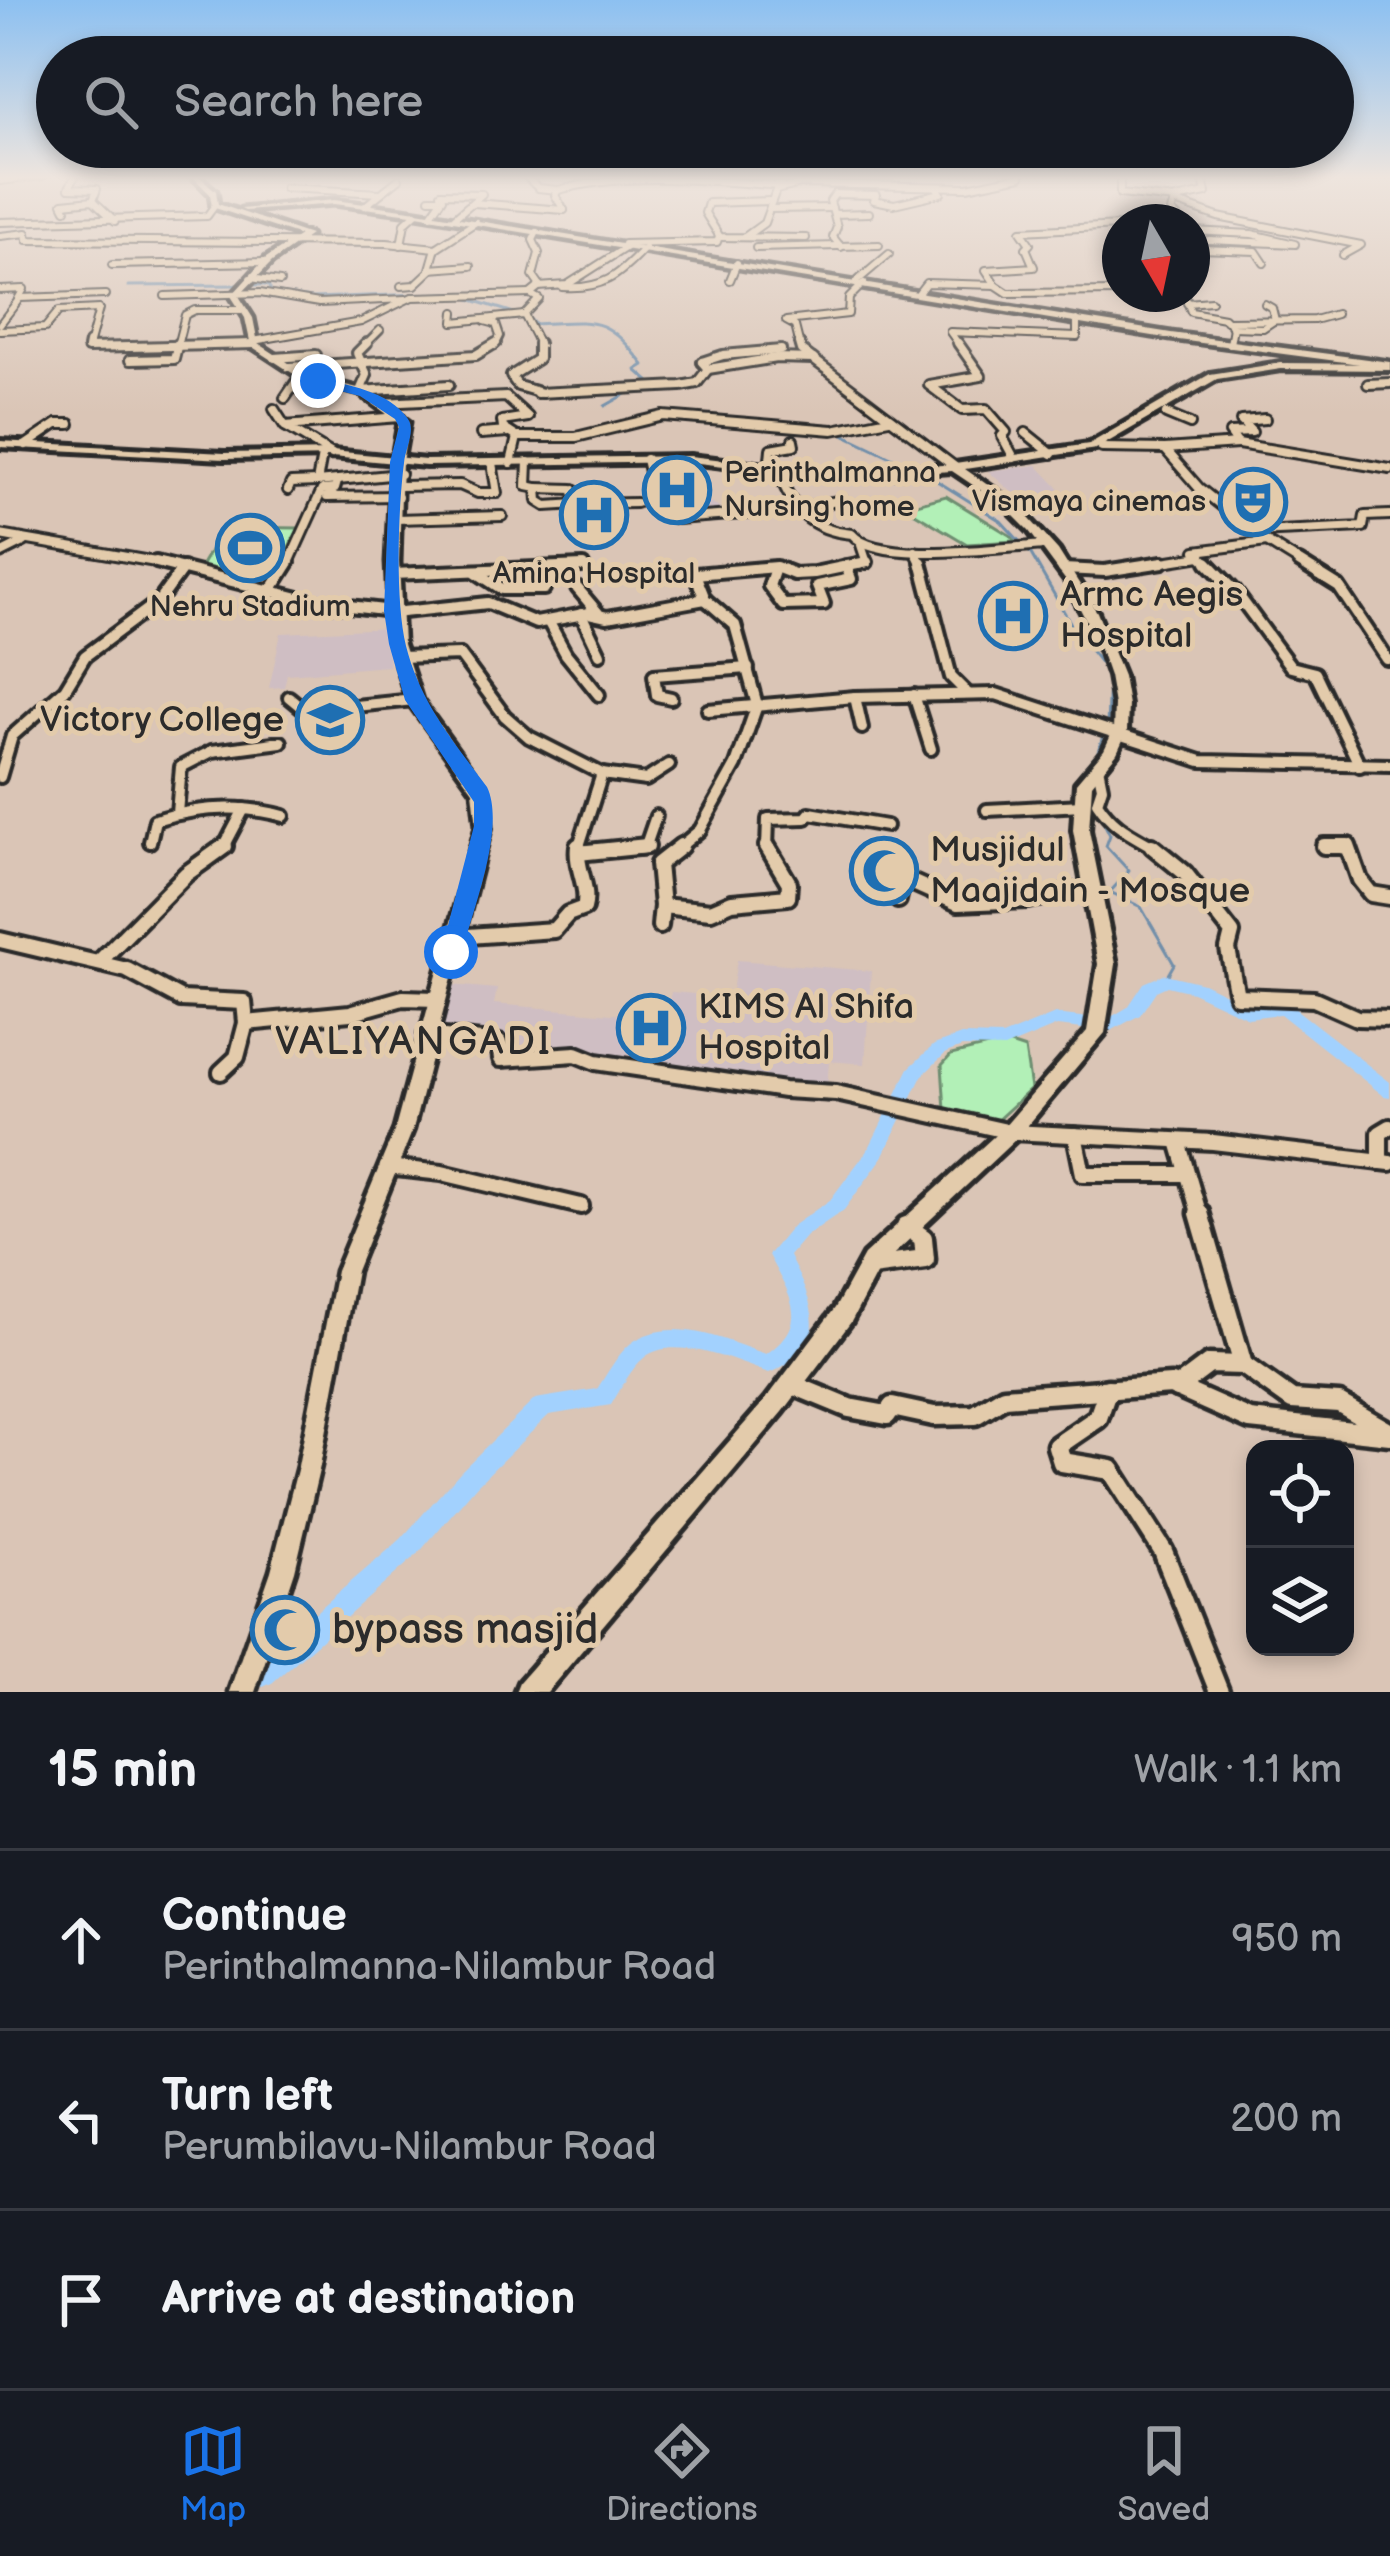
<!DOCTYPE html>
<meta charset="utf-8">
<style>
:root{--surface:#171b24;--page:#20242c;--text:#f1f3f6;--muted:#9ea1a6;--line:#363941;--accent:#1a73e8}
body{margin:0;font-family:"Balsamiq Sans",sans-serif;background:var(--page);color:var(--text)}
.controls{position:absolute;right:36px;bottom:36px;display:grid;overflow:hidden;border-radius:24px;box-shadow:0 6px 18px #0003}
.controls button{width:108px;height:108px;display:grid;place-items:center;padding:0;border:0;border-bottom:3px solid var(--line);background:var(--surface);color:var(--text);font:60px sans-serif}
.compass{position:absolute;left:1102px;top:204px;width:108px;height:108px;border-radius:50%;background:var(--surface);box-shadow:0 6px 18px #0003;rotate:171deg}
.stop{position:absolute;width:36px;height:36px;margin:-27px;border:9px solid #1a73e8;border-radius:50%;background:#fff}
.stop.end{background:#1a73e8;border-color:#fff;box-shadow:0 3px 12px #0008}
.list{margin:0;padding:0;list-style:none}
h2{display:flex;justify-content:space-between;align-items:center;height:156px;margin:0;padding:0 48px;font-size:51px}
h2 small{font-size:39px;font-weight:400;color:var(--muted)}
.list li{display:grid;grid-template-columns:78px 1fr auto;gap:36px;align-items:center;box-sizing:border-box;height:180px;padding:0 48px;border-top:3px solid var(--line)}
.list b{display:block;font-size:45px;white-space:nowrap}
.list p{margin:0;font-size:39px;white-space:nowrap;color:var(--muted)}
.list em{font-size:39px;font-style:normal;color:var(--muted)}
.icon{flex:none;width:66px;height:66px;fill:none;stroke:currentColor;stroke-width:2;stroke-linecap:round;stroke-linejoin:round}
.map{position:relative;flex:none;width:1390px;height:1692px;overflow:hidden}
.search{position:absolute;background:var(--surface);box-shadow:0 6px 18px #0003;left:36px;right:36px;top:36px;height:132px;display:flex;align-items:center;gap:30px;box-sizing:border-box;padding:0 42px;border-radius:66px;color:var(--muted);font-size:45px}
.sheet{height:696px;background:var(--surface)}
nav{display:flex;justify-content:space-around;align-items:center;box-sizing:border-box;height:168px;border-top:3px solid var(--line);background:var(--surface);font-size:33px;color:var(--muted)}
nav a{display:grid;justify-items:center;gap:6px}
nav .on{color:var(--accent)}
.map>svg:first-child{display:block}
.built{fill:#cfbec3}
.green{fill:#b2f0b7;stroke:#6e8e71;stroke-width:3}
.lines{fill:none;stroke-linecap:round;stroke-linejoin:round}
.stream{stroke:#728faa;stroke-width:3}
.river{fill:#a2d1fe;fill-rule:evenodd}
.minor-far4-casing{stroke:#2b2b2b;stroke-width:10}
.minor-far3-casing{stroke:#2b2b2b;stroke-width:14}
.minor-far2-casing{stroke:#2b2b2b;stroke-width:18}
.minor-far1-casing{stroke:#2b2b2b;stroke-width:22}
.minor-casing{stroke:#2b2b2b;stroke-width:27}
.major-casing{stroke:#2b2b2b;stroke-width:9}
.highway-casing{stroke:#2b2b2b;stroke-width:10}
.minor-far4{stroke:#e3cbab;stroke-width:6}
.minor-far3{stroke:#e3cbab;stroke-width:8}
.minor-far2{stroke:#e3cbab;stroke-width:10}
.minor-far1{stroke:#e3cbab;stroke-width:14}
.minor{stroke:#e3cbab;stroke-width:18}
.major{fill:#e3cbab;fill-rule:evenodd}
.highway{fill:#e3cbab;fill-rule:evenodd}
.route{fill:#1a73e8}
.labels{text-anchor:middle;dominant-baseline:central;stroke-width:10;stroke-linejoin:round;paint-order:stroke}
.far-poi-label{font-size:30px;fill:#2b2b2b;stroke:#e3cbab}
.poi-label{font-size:36px;fill:#2b2b2b;stroke:#e3cbab;text-anchor:start}
.neighbourhood-label{font-size:39px;letter-spacing:3px;fill:#2b2b2b;stroke:#e3cbab}
.near-poi-label{font-size:42px;fill:#2b2b2b;stroke:#e3cbab;text-anchor:start}
</style>
<div class="map">
<svg width="1390" height="1692" viewBox="0 0 1390 1692">
<rect width="100%" height="100%" fill="#dac5b6"/>
<filter id="ink" filterUnits="userSpaceOnUse"><feTurbulence type="fractalNoise" baseFrequency=".00833" numOctaves="2"/><feDisplacementMap in="SourceGraphic" scale="24" xChannelSelector="R" yChannelSelector="G"/><feConvolveMatrix kernelMatrix="1 2 1 2 8 2 1 2 1" color-interpolation-filters="sRGB"/></filter>
<g filter="url(#ink)">
<g class="built">
<polygon points="648,460 687,461 697,495 719,507 724,517 677,518 654,482"/>
<polygon points="1037,465 1075,505 1051,509 1013,493 988,471"/>
<polygon points="391,628 388,666 287,674 284,687 269,688 281,633"/>
<polygon points="737,960 871,971 865,1064 829,1061 827,1089 743,1081 743,1073 512,1056 509,1040 433,1034 451,985 497,989 494,1004 635,1016 638,1003 668,1005 671,992 731,997"/>
</g>
<g class="green">
<polygon points="946,496 1011,536 1015,541 967,544 905,507"/>
<polygon points="224,527 299,528 275,573 200,568"/>
<polygon points="1004,1042 1025,1049 1031,1089 995,1122 945,1110 942,1065 951,1055"/>
</g>
<g class="lines">
<g class="stream">
<polyline points="250,285 268,285 271,291"/>
<polyline points="128,286 238,285"/>
<polyline points="279,293 312,298 448,293"/>
<polyline points="466,298 514,313"/>
<path d="M531 320 534 324C597 321 604 314 644 365L636 370 651 383 649 387"/>
<polyline points="605,406 630,392"/>
<polyline points="843,434 912,467"/>
<polyline points="921,471 1001,521 1031,554 1075,631 1109,674 1107,727"/>
<polyline points="1093,766 1103,736"/>
<polyline points="1098,811 1110,835 1106,846 1129,871 1110,892 1141,907 1174,964 1165,980"/>
</g>
<path class="river" d="M1165 974 1203 983 1250 1006 1283 1002 1289 1004 1390 1082V1097L1384 1096 1280 1014 1248 1018 1192 992 1167 986 1156 991 1140 1015 1109 1032 1057 1026 1004 1048 962 1047 946 1053 922 1076 883 1157 844 1210 806 1236 789 1256C813 1304 835 1345 769 1373 738 1363 675 1334 645 1357 630 1369 621 1389 611 1405L549 1415 476 1486 417 1555 272 1683 263 1687 254 1683 250 1674 254 1665 401 1539 460 1472 535 1399 597 1389C607 1374 616 1356 630 1344 669 1313 726 1341 766 1354 813 1321 789 1296 768 1255L792 1226 830 1200 869 1148 909 1068 934 1045 961 1035 1002 1036 1055 1014 1106 1020 1128 1007 1144 983Z"/>
<g class="minor-far4-casing">
<g id="minor-far4">
<polyline points="75,176 69,188 97,189 93,200"/>
<polyline points="1120,176 1120,194 1176,200"/>
<polyline points="528,178 538,188 558,190"/>
<polyline points="0,181 43,176"/>
<polyline points="285,188 381,193 365,206"/>
<polyline points="381,193 399,179"/>
<polyline points="441,193 482,194 454,218"/>
<polyline points="430,198 443,198 431,215"/>
<polyline points="769,201 708,203 705,213 720,237 806,238"/>
<polyline points="1175,202 1218,217 1361,245 1343,255"/>
<polyline points="474,203 564,210"/>
<polyline points="66,209 63,203 93,200 115,221"/>
<polyline points="771,209 832,208"/>
<path d="M564 210 555 195 558 190C628 172 709 180 781 186"/>
<polyline points="834,214 869,213"/>
<polyline points="0,222 207,216 215,205"/>
<polyline points="1182,222 1171,211 1176,199 1206,193 1202,176"/>
<polyline points="1192,231 1252,234 1295,244 1209,240"/>
<polyline points="537,232 533,240 539,253 533,276 540,286 530,294 539,299 524,315 540,346"/>
<polyline points="0,236 27,233 28,240 387,243 436,248 476,222"/>
<polyline points="746,236 764,223 776,190 801,184 967,187 1021,176"/>
<polyline points="624,244 717,242 719,236"/>
<polyline points="401,245 405,223 416,213"/>
<polyline points="841,247 833,237 837,227 830,201 835,194 876,195 874,200 894,204 941,193 937,188"/>
<polyline points="436,248 430,269 471,266"/>
<polyline points="756,248 879,245"/>
<polyline points="1200,249 1256,251 1264,263"/>
<polyline points="1192,261 1200,257 1198,243"/>
<polyline points="112,265 267,262"/>
<polyline points="250,278 280,282"/>
<polyline points="730,280 737,263"/>
<polyline points="856,282 889,254"/>
<polyline points="996,285 986,270 1034,267 1026,248 1030,244 1021,231 1120,226"/>
<polyline points="401,286 415,285 432,269"/>
<polyline points="538,287 567,285 628,246"/>
<path d="M562 287C602 290 619 276 645 248"/>
<polyline points="0,290 24,289 18,299"/>
<polyline points="919,292 926,283 996,285 1008,293 1120,292"/>
<polyline points="1131,294 1154,294"/>
<polyline points="1184,294 1191,312 1224,318 1233,327 1230,344"/>
<polyline points="165,296 260,293 319,303 406,299"/>
<polyline points="1187,303 1211,301"/>
<polyline points="455,312 454,322 524,315"/>
<polyline points="485,321 496,324 500,336 495,346"/>
<polyline points="1226,321 1314,320 1336,314"/>
<polyline points="0,324 20,298 105,295"/>
<polyline points="1232,327 1263,328 1275,320 1272,308 1265,304"/>
<polyline points="0,330 45,328 59,311 99,309 89,346"/>
<polyline points="253,341 361,322 412,297 530,294"/>
<polyline points="164,346 254,344"/>
<polyline points="177,346 185,315 195,310 243,310"/>
<polyline points="364,346 380,330"/>
<polyline points="800,346 795,326 786,321 848,314 849,298 864,283"/>
<polyline points="960,346 950,332 1077,337 1077,320"/>
</g>
</g>
<g class="minor-far3-casing">
<g id="minor-far3">
<polyline points="89,343 88,348 254,344"/>
<polyline points="367,343 357,353 367,375 360,391 449,385"/>
<polyline points="538,343 538,359 511,376 518,386 542,393"/>
<polyline points="799,343 801,350 955,467"/>
<polyline points="958,343 981,376 929,385 962,410 986,409 1006,432 1002,436 1014,458"/>
<polyline points="275,358 316,355 314,366"/>
<polyline points="130,360 174,359 178,343"/>
<polyline points="702,362 708,369 776,358 813,359"/>
<polyline points="702,362 723,355 781,350"/>
<polyline points="289,367 476,355 496,343"/>
<polyline points="1368,384 1390,383"/>
<polyline points="537,393 681,386 697,383 708,369"/>
<polyline points="285,398 296,382 306,378"/>
<polyline points="381,403 506,397 528,417 502,421 503,428 517,437 576,437 663,416 833,430 889,419"/>
<polyline points="274,409 285,426"/>
<polyline points="1166,414 1190,424"/>
<polyline points="1026,433 1052,454"/>
<polyline points="481,434 508,432"/>
<polyline points="1238,444 1390,469"/>
<polyline points="26,445 57,424 70,424"/>
<polyline points="1102,448 1165,449 1199,488 1267,542 1196,551 1210,565"/>
<polyline points="1165,449 1238,444 1230,433 1252,432 1241,421 1265,419"/>
<polyline points="332,454 285,426 400,417"/>
<polyline points="322,455 317,482 400,474"/>
<polyline points="646,459 651,481 677,519 798,510"/>
<polyline points="528,462 527,486 537,488"/>
<polyline points="511,463 517,437"/>
<polyline points="769,470 771,449 794,445 793,440"/>
<path d="M778 472C793 510 809 530 852 534 877 565 1004 547 1046 545"/>
<polyline points="399,486 460,485 478,493 497,493 492,463"/>
<polygon points="537,488 573,489 578,504 546,506 538,501"/>
<polyline points="288,490 291,483 317,482"/>
<polyline points="327,497 398,496"/>
<polyline points="578,504 636,503"/>
<polyline points="796,509 842,500"/>
<polyline points="396,519 502,516"/>
<polyline points="1255,532 1363,527 1365,516 1390,515"/>
<polyline points="0,535 173,565"/>
<polyline points="1267,542 1304,565"/>
<polyline points="915,551 922,565"/>
<polyline points="0,554 24,542"/>
<polyline points="288,565 322,490 335,489 337,482"/>
<polyline points="857,565 867,563 861,545"/>
<polyline points="1144,565 1201,556"/>
</g>
</g>
<g class="minor-far2-casing">
<g id="minor-far2">
<polyline points="156,562 315,602 392,611"/>
<polyline points="921,562 951,677 968,694"/>
<polyline points="1207,562 1235,591 1291,667 1315,673 1360,766"/>
<polyline points="1299,562 1339,587 1387,659"/>
<polyline points="1063,569 1105,571 1163,562"/>
<polyline points="774,571 769,586 783,605 824,604 817,586 851,579 846,566"/>
<polyline points="476,572 502,589 544,589"/>
<polyline points="393,574 583,566"/>
<polyline points="577,588 598,613"/>
<polyline points="272,589 289,562"/>
<polyline points="393,613 488,603 536,623 589,613 607,617 705,599"/>
<polyline points="581,614 600,654"/>
<polyline points="548,621 566,654 599,695"/>
<polyline points="400,657 460,655 505,716 529,737 602,774 578,849"/>
<polyline points="914,695 931,749"/>
<polyline points="289,697 306,711 414,700"/>
<polyline points="855,697 862,728"/>
<polyline points="671,698 657,695 654,675 748,668"/>
<polyline points="708,710 855,697 996,694 1201,761 1390,765"/>
<path d="M1098 767 1102 787 1097 802C1114 828 1131 834 1157 849"/>
<polyline points="602,774 646,780 669,765"/>
<polyline points="0,777 12,736 65,689 85,656 159,601 183,568"/>
<polyline points="987,810 1082,805"/>
<polyline points="177,813 181,767 212,751 281,742"/>
<path d="M150 842 155 820C198 807 240 804 284 816"/>
<polyline points="1324,846 1349,849"/>
<polyline points="223,849 244,809"/>
<polyline points="637,849 645,848 656,816"/>
<polyline points="677,849 700,830 736,765 757,705 735,625 705,599 695,574 776,567 794,574 814,573 867,562"/>
<polyline points="767,849 768,819 806,818 810,813 886,826"/>
</g>
</g>
<g class="minor-far1-casing">
<g id="minor-far1">
<polyline points="681,846 658,864 662,906 711,911 732,902 788,897 789,883 767,846"/>
<polyline points="1152,846 1185,873 1232,933 1228,949 1237,996 1314,999 1357,1018 1390,1019"/>
<polyline points="1324,846 1348,846 1360,880 1371,894 1390,897"/>
<polyline points="578,853 647,846"/>
<polyline points="898,900 901,886 909,881 958,903 1027,900 1090,889"/>
<polyline points="660,926 662,906"/>
<path d="M454 937 554 930 568 914 584 908C590 887 575 868 578 846"/>
<polyline points="0,940 127,970 181,999 244,1002 246,1023 350,1013 403,998 436,999"/>
<polyline points="99,962 186,874 225,846"/>
<polyline points="426,1035 499,1043 501,1059 576,1054 596,1062 784,1090 836,1093 1011,1132 1213,1142 1390,1163"/>
<polyline points="221,1072 237,1057 246,1023"/>
<polyline points="1075,1135 1083,1174 1184,1174"/>
<polyline points="1178,1141 1200,1216"/>
<polyline points="1380,1162 1380,1133 1390,1127"/>
<polyline points="387,1167 442,1173 581,1206"/>
</g>
</g>
<g class="minor-casing">
<g id="minor">
<polyline points="1199,1213 1243,1365"/>
<polyline points="871,1266 925,1259 923,1238 906,1226"/>
<polyline points="791,1384 849,1408 887,1415 892,1407 934,1416 975,1415 1004,1397 1171,1385 1250,1420 1390,1435"/>
<polyline points="1177,1388 1209,1364 1243,1365 1292,1400 1339,1403 1389,1432"/>
<polyline points="1108,1389 1098,1418 1057,1446 1062,1462 1111,1470 1163,1551 1219,1692"/>
</g>
</g>
<g class="major-casing">
<g id="major">
<polygon points="192,176 199,176 216,191 218,204 310,235 272,262 239,296 253,318 258,343 309,376 366,390 409,422 402,462 399,562 403,644 421,700 487,791 491,826 413,1129 356,1271 320,1466 295,1571 255,1692 229,1692 271,1571 298,1466 336,1271 395,1129 477,826 473,791 407,700 391,644 387,562 392,462 399,423 360,394 303,380 251,346 245,318 231,296 266,258 300,236 212,207 210,194"/>
<polygon points="334,200 411,210 1171,333 1390,362 1390,368 1171,339 411,214 334,204 245,211 241,209"/>
</g>
</g>
<g class="highway-casing">
<polygon id="highway" points="1281,363 1390,364 1390,370 1281,369 1217,379 1096,449 965,469 1019,507 1058,550 1097,612 1123,676 1128,705 1127,731 1117,753 1092,784 1089,830 1116,964 1105,1033 1018,1137 880,1267 851,1322 783,1412 547,1692 515,1692 519,1682 767,1398 835,1308 864,1255 1004,1127 1087,1031 1098,964 1073,830 1076,783 1104,750 1113,731 1114,705 1109,676 1098,644 1066,581 1029,531 1004,506 952,471 835,479 690,462 426,466 332,457 224,459 0,447 0,441 224,453 332,451 426,460 690,456 835,473 955,464 1089,444 1210,374"/>
</g>
<use href="#minor-far4" class="minor-far4"/>
<use href="#minor-far3" class="minor-far3"/>
<use href="#minor-far2" class="minor-far2"/>
<use href="#minor-far1" class="minor-far1"/>
<use href="#minor" class="minor"/>
<use href="#major" class="major"/>
<use href="#highway" class="highway"/>
</g>
</g>
<linearGradient id="sky" x2="0" y2="1"><stop stop-color="#8cc0f1"/><stop offset="0.43" stop-color="#eee5de"/><stop offset="1" stop-color="#eee5de" stop-opacity="0"/></linearGradient>
<rect width="1390" height="413" fill="url(#sky)"/>
<path class="route" d="M318 378C347 385 389 391 408 419 416 431 405 449 404 463 398 510 395 601 406 646 420 702 453 741 487 787 506 827 473 909 462 952L451 959 441 952 474 826V802L405 700 389 644 384 611 390 462 399 427 395 419 360 396 313 384Z"/>
<defs>
<g id="hospital-ring" transform="scale(3.45)"><circle r="9.5" fill="#e3cbab" stroke="#1f6fb2" stroke-width="1.5"/><path d="M-5-5h3v3.5h4V-5h3V5h-3V1.5h-4V5h-3Z" fill="#1f6fb2"/></g>
<g id="theatre-ring" transform="scale(3.45)"><circle r="9.5" fill="#e3cbab" stroke="#1f6fb2" stroke-width="1.5"/><path d="M-5-5.5Q0-4 5-5.5V0Q5 5 0 6Q-5 5-5 0ZM-3.3-2.5H-1v1.5H-3.3ZM1-2.5H3.3v1.5H1ZM-2.8 1Q0 5.5 2.8 1Z" fill="#1f6fb2"/></g>
<g id="stadium-ring" transform="scale(3.45)"><circle r="9.5" fill="#e3cbab" stroke="#1f6fb2" stroke-width="1.5"/><path d="M0-5a6.5 5 0 1 0 0 10a6.5 5 0 1 0 0-10ZM-3.5-1.8h7v3.6h-7Z" fill="#1f6fb2"/></g>
<g id="university-ring" transform="scale(3.45)"><circle r="9.5" fill="#e3cbab" stroke="#1f6fb2" stroke-width="1.5"/><path d="M0-5L7-2L0 1L-7-2ZM-4 1L0 2.5L4 1V4Q0 6-4 4Z" fill="#1f6fb2"/></g>
<g id="mosque-ring" transform="scale(3.45)"><circle r="9.5" fill="#e3cbab" stroke="#1f6fb2" stroke-width="1.5"/><path d="M3.5-4.9A6 6 0 1 0 3.5 4.9A5 5 0 1 1 3.5-4.9Z" fill="#1f6fb2"/></g>
</defs>
<g fill-rule="evenodd">
<use href="#hospital-ring" x="677" y="490"/>
<use href="#theatre-ring" x="1253" y="502"/>
<use href="#hospital-ring" x="594" y="515"/>
<use href="#stadium-ring" x="250" y="548"/>
<use href="#hospital-ring" x="1013" y="616"/>
<use href="#university-ring" x="330" y="720"/>
<use href="#mosque-ring" x="884" y="871"/>
<use href="#hospital-ring" x="651" y="1028"/>
<use href="#mosque-ring" x="285" y="1630"/>
</g>
<g class="labels">
<g class="far-poi-label">
<text x="724" y="473" text-anchor="start">Perinthalmanna<tspan x="724" dy="34">Nursing home</tspan></text>
<text x="1206" y="502" text-anchor="end">Vismaya cinemas</text>
<text x="594" y="574">Amina Hospital</text>
<text x="250" y="607">Nehru Stadium</text>
</g>
<g class="poi-label">
<text x="1060" y="595">Armc Aegis<tspan x="1060" dy="41">Hospital</tspan></text>
<text x="284" y="720" text-anchor="end">Victory College</text>
<text x="930" y="850">Musjidul<tspan x="930" dy="41">Maajidain - Mosque</tspan></text>
<text x="698" y="1007">KIMS Al Shifa<tspan x="698" dy="41">Hospital</tspan></text>
</g>
<g class="neighbourhood-label">
<text x="414" y="1042">VALIYANGADI</text>
</g>
<g class="near-poi-label">
<text x="332" y="1630">bypass masjid</text>
</g>
</g>
</svg>
<div class="controls">
<button><svg class="icon" aria-label="locate" viewBox="0 0 24 24"><circle cx="12" cy="12" r="6"/><path d="M12 2v4M12 18v4M2 12h4M18 12h4"/></svg></button>
<button><svg class="icon" aria-label="layers" viewBox="0 0 24 24"><path d="M12 4l9 5-9 5-9-5zM3 14l9 5 9-5"/></svg></button>
</div>
<svg class="compass" viewBox="-18 -18 36 36"><path d="M0-13l5 13h-10z" fill="#e53935"/><path d="M0 13l5-13h-10z" fill="#9ea1a6"/></svg>
<div class="stop" style="left:451px;top:952px"></div>
<div class="stop end" style="left:318px;top:381px"></div>
<div class="search"><svg class="icon" aria-label="search" viewBox="0 0 24 24"><circle cx="10" cy="10" r="6"/><path d="M15 15l6 6"/></svg>Search here</div>
</div>
<section class="sheet">
<h2>15 min<small>Walk · 1.1 km</small></h2>
<ul class="list">
<li><svg class="icon" aria-label="ahead" viewBox="0 0 24 24"><path d="M12 20V5M6 11l6-6 6 6"/></svg><div><b>Continue</b><p>Perinthalmanna-Nilambur Road</p></div><em>950 m</em></li>
<li><svg class="icon" aria-label="left" viewBox="0 0 24 24"><path d="M17 20v-9H6M10 6l-5 5 5 5"/></svg><div><b>Turn left</b><p>Perumbilavu-Nilambur Road</p></div><em>200 m</em></li>
<li><svg class="icon" aria-label="arrive" viewBox="0 0 24 24"><path d="M6 21V4h12l-3 4 3 4H6"/></svg><div><b>Arrive at destination</b></div></li>
</ul>
</section>
<nav>
<a class="on"><svg class="icon" aria-label="map" viewBox="0 0 24 24"><path d="M3 6l6-2 6 2 6-2v14l-6 2-6-2-6 2zM9 4v14M15 6v14"/></svg>Map</a>
<a><svg class="icon" aria-label="directions" viewBox="0 0 24 24"><path d="M12 3l9 9-9 9-9-9zM9 14v-3h6M13 9l2 2-2 2"/></svg>Directions</a>
<a><svg class="icon" aria-label="saved" viewBox="0 0 24 24"><path d="M7 4h10v16l-5-4-5 4z"/></svg>Saved</a>
</nav>
